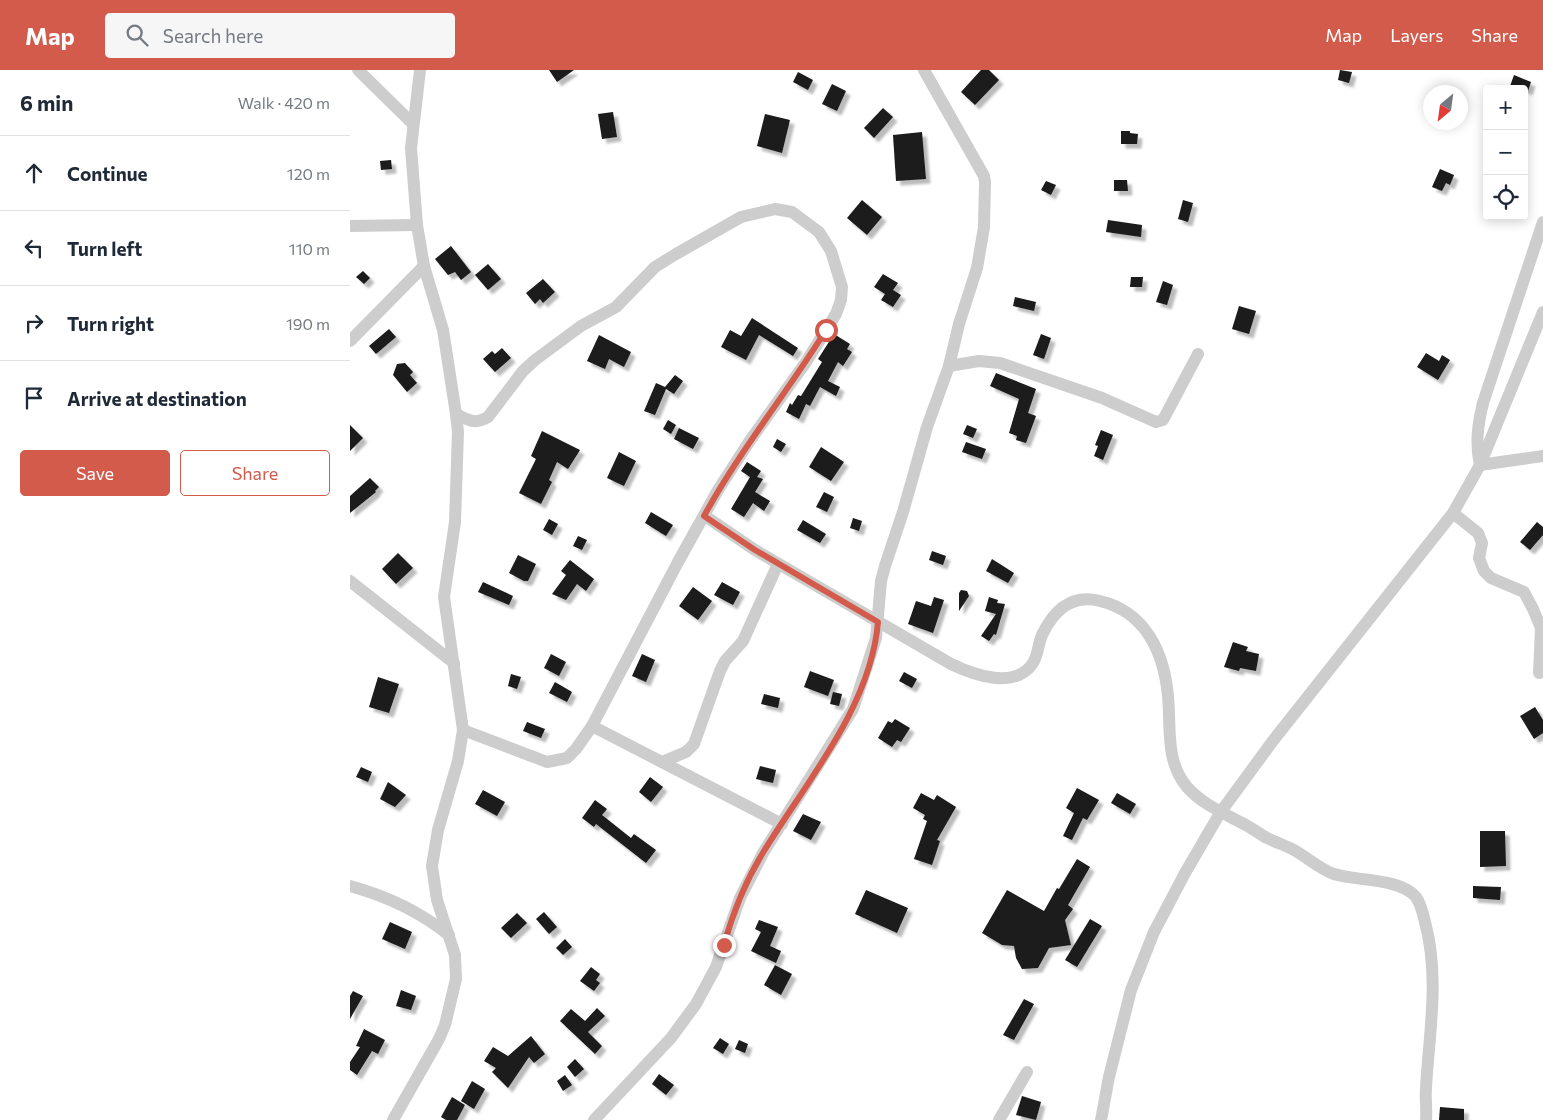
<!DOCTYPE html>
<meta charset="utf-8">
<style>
:root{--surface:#fff;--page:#f6f6f7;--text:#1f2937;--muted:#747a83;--line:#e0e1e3;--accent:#d25b4c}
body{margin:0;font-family:Commissioner,sans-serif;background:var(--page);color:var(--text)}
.controls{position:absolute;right:15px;top:15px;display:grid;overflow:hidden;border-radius:5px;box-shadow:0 2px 12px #0003}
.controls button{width:45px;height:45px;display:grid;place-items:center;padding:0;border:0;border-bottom:1px solid var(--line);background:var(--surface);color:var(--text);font:25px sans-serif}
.compass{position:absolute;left:1073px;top:15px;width:45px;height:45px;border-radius:50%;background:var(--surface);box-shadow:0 2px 12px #0003;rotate:209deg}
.stop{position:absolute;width:15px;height:15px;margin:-11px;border:4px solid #d25b4c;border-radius:50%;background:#fff}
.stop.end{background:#d25b4c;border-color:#fff;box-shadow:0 1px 5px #0008}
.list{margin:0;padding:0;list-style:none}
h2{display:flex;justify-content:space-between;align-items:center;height:65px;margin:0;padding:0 20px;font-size:21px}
h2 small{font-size:16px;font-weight:400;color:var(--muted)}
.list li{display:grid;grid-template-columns:32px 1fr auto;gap:15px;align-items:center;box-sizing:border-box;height:75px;padding:0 20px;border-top:1px solid var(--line)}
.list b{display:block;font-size:19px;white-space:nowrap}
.list em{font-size:16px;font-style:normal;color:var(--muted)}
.actions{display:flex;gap:10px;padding:15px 20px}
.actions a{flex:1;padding:11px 0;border:1px solid var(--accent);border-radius:5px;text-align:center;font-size:18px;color:var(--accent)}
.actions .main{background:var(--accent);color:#fff}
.icon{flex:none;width:28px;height:28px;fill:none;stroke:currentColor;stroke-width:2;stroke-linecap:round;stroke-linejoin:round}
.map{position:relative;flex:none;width:1193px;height:1050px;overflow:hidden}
header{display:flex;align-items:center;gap:30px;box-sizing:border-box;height:70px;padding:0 25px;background:var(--accent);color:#fff}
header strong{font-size:24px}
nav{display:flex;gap:28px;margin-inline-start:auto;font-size:18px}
.search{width:350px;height:45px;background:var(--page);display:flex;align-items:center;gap:12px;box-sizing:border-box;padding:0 18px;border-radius:5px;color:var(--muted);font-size:19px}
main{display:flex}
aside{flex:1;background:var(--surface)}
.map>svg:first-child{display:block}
.building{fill:#1a1a1a;filter:url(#shadow)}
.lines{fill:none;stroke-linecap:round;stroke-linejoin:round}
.minor{stroke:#cdcdcd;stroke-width:12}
.route{stroke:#d25b4c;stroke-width:6}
</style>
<header>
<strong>Map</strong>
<div class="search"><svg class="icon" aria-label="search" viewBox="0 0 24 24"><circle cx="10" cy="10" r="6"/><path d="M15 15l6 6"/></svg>Search here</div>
<nav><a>Map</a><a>Layers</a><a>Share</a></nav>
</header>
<main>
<aside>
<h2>6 min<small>Walk · 420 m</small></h2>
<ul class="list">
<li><svg class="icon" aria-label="ahead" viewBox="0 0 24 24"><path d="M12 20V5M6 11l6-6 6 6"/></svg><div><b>Continue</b></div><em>120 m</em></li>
<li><svg class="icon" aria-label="left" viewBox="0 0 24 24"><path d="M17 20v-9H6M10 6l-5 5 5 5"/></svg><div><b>Turn left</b></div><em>110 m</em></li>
<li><svg class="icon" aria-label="right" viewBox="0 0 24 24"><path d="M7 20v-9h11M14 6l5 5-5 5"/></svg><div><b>Turn right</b></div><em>190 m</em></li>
<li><svg class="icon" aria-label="arrive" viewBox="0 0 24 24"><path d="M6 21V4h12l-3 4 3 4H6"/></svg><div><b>Arrive at destination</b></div></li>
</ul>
<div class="actions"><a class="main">Save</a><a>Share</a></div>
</aside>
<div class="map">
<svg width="1193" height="1050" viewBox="0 0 1193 1050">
<defs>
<filter id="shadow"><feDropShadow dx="4.5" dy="4.5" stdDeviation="1" flood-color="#0004"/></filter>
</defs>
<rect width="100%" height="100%" fill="#fff"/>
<g class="building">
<polygon points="199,0 224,0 207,12"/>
<polygon points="631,0 639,0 649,10 625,35 611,22"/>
<polygon points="990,0 1002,2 999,13 988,10"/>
<polygon points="448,2 463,10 458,20 443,12"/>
<polygon points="1164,5 1181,12 1178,21 1174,19 1159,19"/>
<polygon points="482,14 496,21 487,41 472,34"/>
<polygon points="533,38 543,47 524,68 514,58"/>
<polygon points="263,42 267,67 252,69 248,44"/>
<polygon points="415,44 440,50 432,83 407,76"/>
<polygon points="771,61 780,61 780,63 788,64 787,74 771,74"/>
<polygon points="572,62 576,109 546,111 543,65"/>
<polygon points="41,90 42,99 31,100 30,91"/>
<polygon points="1090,99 1104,105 1100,115 1096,113 1092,121 1082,117"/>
<polygon points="764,110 777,110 778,121 764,121"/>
<polygon points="696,111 706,115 701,125 691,120"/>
<polygon points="512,130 532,147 517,165 497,148"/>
<polygon points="833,130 843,133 838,152 828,149"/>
<polygon points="758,150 792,155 791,167 756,162"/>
<polygon points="101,176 121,202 111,210 105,202 98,205 85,189"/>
<polygon points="138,194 151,209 138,220 125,205"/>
<polygon points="13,201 20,208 14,214 6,207"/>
<polygon points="533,204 548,213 543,220 551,225 543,237 531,230 535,224 524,217"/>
<polygon points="781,207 793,207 792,217 780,217"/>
<polygon points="193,209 205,222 193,233 190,229 185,234 176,223"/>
<polygon points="813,211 823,215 817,235 806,232"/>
<polygon points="665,227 686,232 684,241 663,236"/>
<polygon points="889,236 906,241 899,264 882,259"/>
<polygon points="402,248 448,278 443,286 409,265 396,290 371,277 380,260 391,266"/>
<polygon points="39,259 46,267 26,284 19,276"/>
<polygon points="484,264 500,274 497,279 502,282 493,296 488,292 478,311 490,317 486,326 470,317 460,336 456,334 449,349 436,342 440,333 442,335 448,325 451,326 472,292 468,289"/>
<polygon points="691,264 701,268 694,289 683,285"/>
<polygon points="249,265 281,282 274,297 259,289 255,299 237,291"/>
<polygon points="152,278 161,288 145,302 133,289 142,281 145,284"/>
<polygon points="1076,283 1089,291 1092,285 1100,290 1088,310 1067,297"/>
<polygon points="55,293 63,302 60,305 67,313 57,322 43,305 47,294"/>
<polygon points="646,303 686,319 678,343 686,346 676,373 666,370 667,366 659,363 669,329 640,316"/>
<polygon points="325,305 333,311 324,324 316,319 305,345 294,341 306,313 315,317"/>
<polygon points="318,350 326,355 321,364 313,359"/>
<polygon points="0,355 13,368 0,381"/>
<polygon points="617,355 627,359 623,368 613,364"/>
<polygon points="329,358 349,368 343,379 324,369"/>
<polygon points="751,360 763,365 753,390 744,386 748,376 745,375"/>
<polygon points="192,361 230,380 218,399 207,392 199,410 202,412 191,434 169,423 186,389 181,386"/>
<polygon points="427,369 436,374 431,382 423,377"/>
<polygon points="616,372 636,379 632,389 612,382"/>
<polygon points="471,377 494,392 481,411 459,397"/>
<polygon points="269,382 286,391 274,416 257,408"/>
<polygon points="397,392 411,401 407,407 413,409 405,422 420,431 414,441 403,433 394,447 381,439 400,407 391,401"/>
<polygon points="20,408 29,417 25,421 26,422 0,443 0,426"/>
<polygon points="474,422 484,427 477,442 466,437"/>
<polygon points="301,442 323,455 316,466 295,453"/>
<polygon points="503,448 512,451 509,461 500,458"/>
<polygon points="199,449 208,454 202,465 193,460"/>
<polygon points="453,450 476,464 470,473 447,460"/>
<polygon points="1187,452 1193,457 1193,465 1180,480 1170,472"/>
<polygon points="228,466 237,470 232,480 223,476"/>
<polygon points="582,481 596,486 593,495 579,490"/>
<polygon points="48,483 63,498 46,514 32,499"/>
<polygon points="168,485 186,494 178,511 174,511 159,503"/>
<polygon points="642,489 664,503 658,513 636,501"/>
<polygon points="220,490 244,509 236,521 227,514 216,530 202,524 216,505 211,501"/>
<polygon points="133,512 163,526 159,535 128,522"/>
<polygon points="372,512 390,522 383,535 364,525"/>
<polygon points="343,517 362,531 348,550 329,536"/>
<polygon points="611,520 617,521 619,526 609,541 609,523"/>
<polygon points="584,527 594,530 583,563 558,554 566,531 581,536"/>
<polygon points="639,527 648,530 647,533 655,534 646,565 644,564 639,571 631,566 646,544 635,541"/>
<polygon points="883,572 898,577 896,581 909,584 906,601 890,598 889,601 874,597"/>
<polygon points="201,584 216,592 209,606 194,598"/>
<polygon points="292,584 305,590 296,612 282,606"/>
<polygon points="460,601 484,610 478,626 454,617"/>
<polygon points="554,602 567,609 562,618 549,611"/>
<polygon points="161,604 171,607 167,619 158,616"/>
<polygon points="28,607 49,614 39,643 19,637"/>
<polygon points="205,612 222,622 217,632 199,623"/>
<polygon points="483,622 492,624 489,636 480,634"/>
<polygon points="414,624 430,628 428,638 411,634"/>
<polygon points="1185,637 1193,650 1193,663 1184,669 1170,646"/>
<polygon points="545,649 560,658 551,672 547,670 542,677 528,668 538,651 542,653"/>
<polygon points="177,652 195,659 191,668 173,661"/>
<polygon points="410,696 426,700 423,713 406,709"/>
<polygon points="11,697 22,702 18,712 6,707"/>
<polygon points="300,707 313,717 301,732 289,722"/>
<polygon points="38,712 56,725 45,737 30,729"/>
<polygon points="727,718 749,730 737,750 733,748 722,770 713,766 724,743 716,738"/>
<polygon points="133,720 155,732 147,746 125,734"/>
<polygon points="571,723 584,730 587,725 606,737 587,770 590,771 582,795 564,789 577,751 573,749 575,745 563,738"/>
<polygon points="767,723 786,734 780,744 761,733"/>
<polygon points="245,730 257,739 252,745 281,768 284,764 306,780 296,793 246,754 244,757 232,748"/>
<polygon points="453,744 471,752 461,770 443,761"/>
<polygon points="1130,761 1155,761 1156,796 1130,797"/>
<polygon points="727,789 740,797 718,835 723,839 715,850 721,875 699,878 688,898 672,899 666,888 664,876 652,875 632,863 657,820 694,841 707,818 709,819"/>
<polygon points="1123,816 1151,817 1150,830 1123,828"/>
<polygon points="516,820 558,838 547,863 505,844"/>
<polygon points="194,842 207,857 199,864 186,849"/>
<polygon points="167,843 177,853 161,868 151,858"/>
<polygon points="740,849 752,856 727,897 715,890"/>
<polygon points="409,850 428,857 420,876 431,881 426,893 401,881 411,862 405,859"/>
<polygon points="40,852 62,862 55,879 32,869"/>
<polygon points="215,869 222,877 213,885 206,878"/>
<polygon points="425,895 442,904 431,925 414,915"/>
<polygon points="241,897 250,904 246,910 250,913 244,921 230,911"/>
<polygon points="51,920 66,926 61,940 46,936"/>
<polygon points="3,921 13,926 0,949 0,926"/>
<polygon points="674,929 684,934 664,970 653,965"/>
<polygon points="247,938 255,946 238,962 252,976 245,984 210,951 221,939 235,951"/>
<polygon points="14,959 35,970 28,984 22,981 7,1005 0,1000 0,992 10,977 6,976"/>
<polygon points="181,966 195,984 184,993 179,987 158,1018 142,1002 146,998 134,991 143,977 158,986"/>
<polygon points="370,968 379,974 373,984 363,978"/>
<polygon points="389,970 398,974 395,983 385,979"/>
<polygon points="225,989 234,999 225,1007 217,997"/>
<polygon points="309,1004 324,1015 316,1025 302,1014"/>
<polygon points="215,1005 222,1015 213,1021 207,1011"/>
<polygon points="122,1011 135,1019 124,1039 111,1031"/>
<polygon points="672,1026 691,1032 686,1050 666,1045"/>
<polygon points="102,1027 115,1035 107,1050 96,1050 91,1047"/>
<polygon points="1090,1037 1114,1039 1114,1050 1089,1050"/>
</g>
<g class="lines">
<g class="minor">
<polyline points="8,0 63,54"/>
<path d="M1193 152 1133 333C1128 354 1125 373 1130 395L1193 386"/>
<polyline points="0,156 67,155"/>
<polyline points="0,271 74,196"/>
<polyline points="599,296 629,291 650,293 752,328 806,352 813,350 848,284"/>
<path d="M106 344C119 350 124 355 138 347L173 301 185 290 231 256 266 237 305 197 326 184 391 147 425 139 442 142 469 162 481 181 492 217 491 230 486 244 456 292 399 372 368 420 328 492 242 656 226 679 217 688 197 692 113 660"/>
<polyline points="1103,443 1128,463 1132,473 1129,488 1134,501 1141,508 1174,522 1183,539 1191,558 1189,603"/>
<path d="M355 446 405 480 601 594C624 605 665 620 683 593 689 583 688 572 693 563 705 539 723 524 750 531 796 542 814 583 818 626 821 657 815 691 837 717 851 733 871 742 890 752 899 756 908 763 917 768 925 772 934 775 942 779 956 786 969 799 984 804 1006 811 1050 808 1066 827 1071 834 1073 844 1075 852 1090 908 1079 963 1076 1018 1075 1029 1077 1040 1076 1050"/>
<polyline points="0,511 104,593"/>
<polyline points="242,656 432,754"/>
<polyline points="312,692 336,682 344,674 370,601 375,591 393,571 428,494"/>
<path d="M0 816C37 826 69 841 99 865"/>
<polyline points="43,1050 89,969 95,955 106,909 105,885 87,830 82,796 88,760 108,691 113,660 94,527 105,452 108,362 106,344 93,260 74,196 67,155 61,78 70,0"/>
<polyline points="244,1050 321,968 346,934 366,897 390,828 413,783 503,639 526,568 531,511 535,496 553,442 577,357 599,296 609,254 627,198 634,157 635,112 634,106 574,0"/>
<polyline points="649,1050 677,1002"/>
<polyline points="751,1050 759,1007 781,920 804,862 835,803 870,743 922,672 1103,443 1130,395 1193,242"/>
</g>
</g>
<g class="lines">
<path class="route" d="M374 875C383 842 396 810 414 781 457 711 521 636 528 552L405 480 354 446C390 380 437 323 476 260"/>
</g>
</svg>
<div class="controls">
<button>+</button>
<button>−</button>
<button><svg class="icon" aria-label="locate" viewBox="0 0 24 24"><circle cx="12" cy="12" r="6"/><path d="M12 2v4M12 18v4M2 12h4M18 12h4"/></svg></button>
</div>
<svg class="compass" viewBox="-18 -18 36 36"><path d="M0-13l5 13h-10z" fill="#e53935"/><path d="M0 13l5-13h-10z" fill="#747a83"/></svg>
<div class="stop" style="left:476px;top:260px"></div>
<div class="stop end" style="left:374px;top:875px"></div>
</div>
</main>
